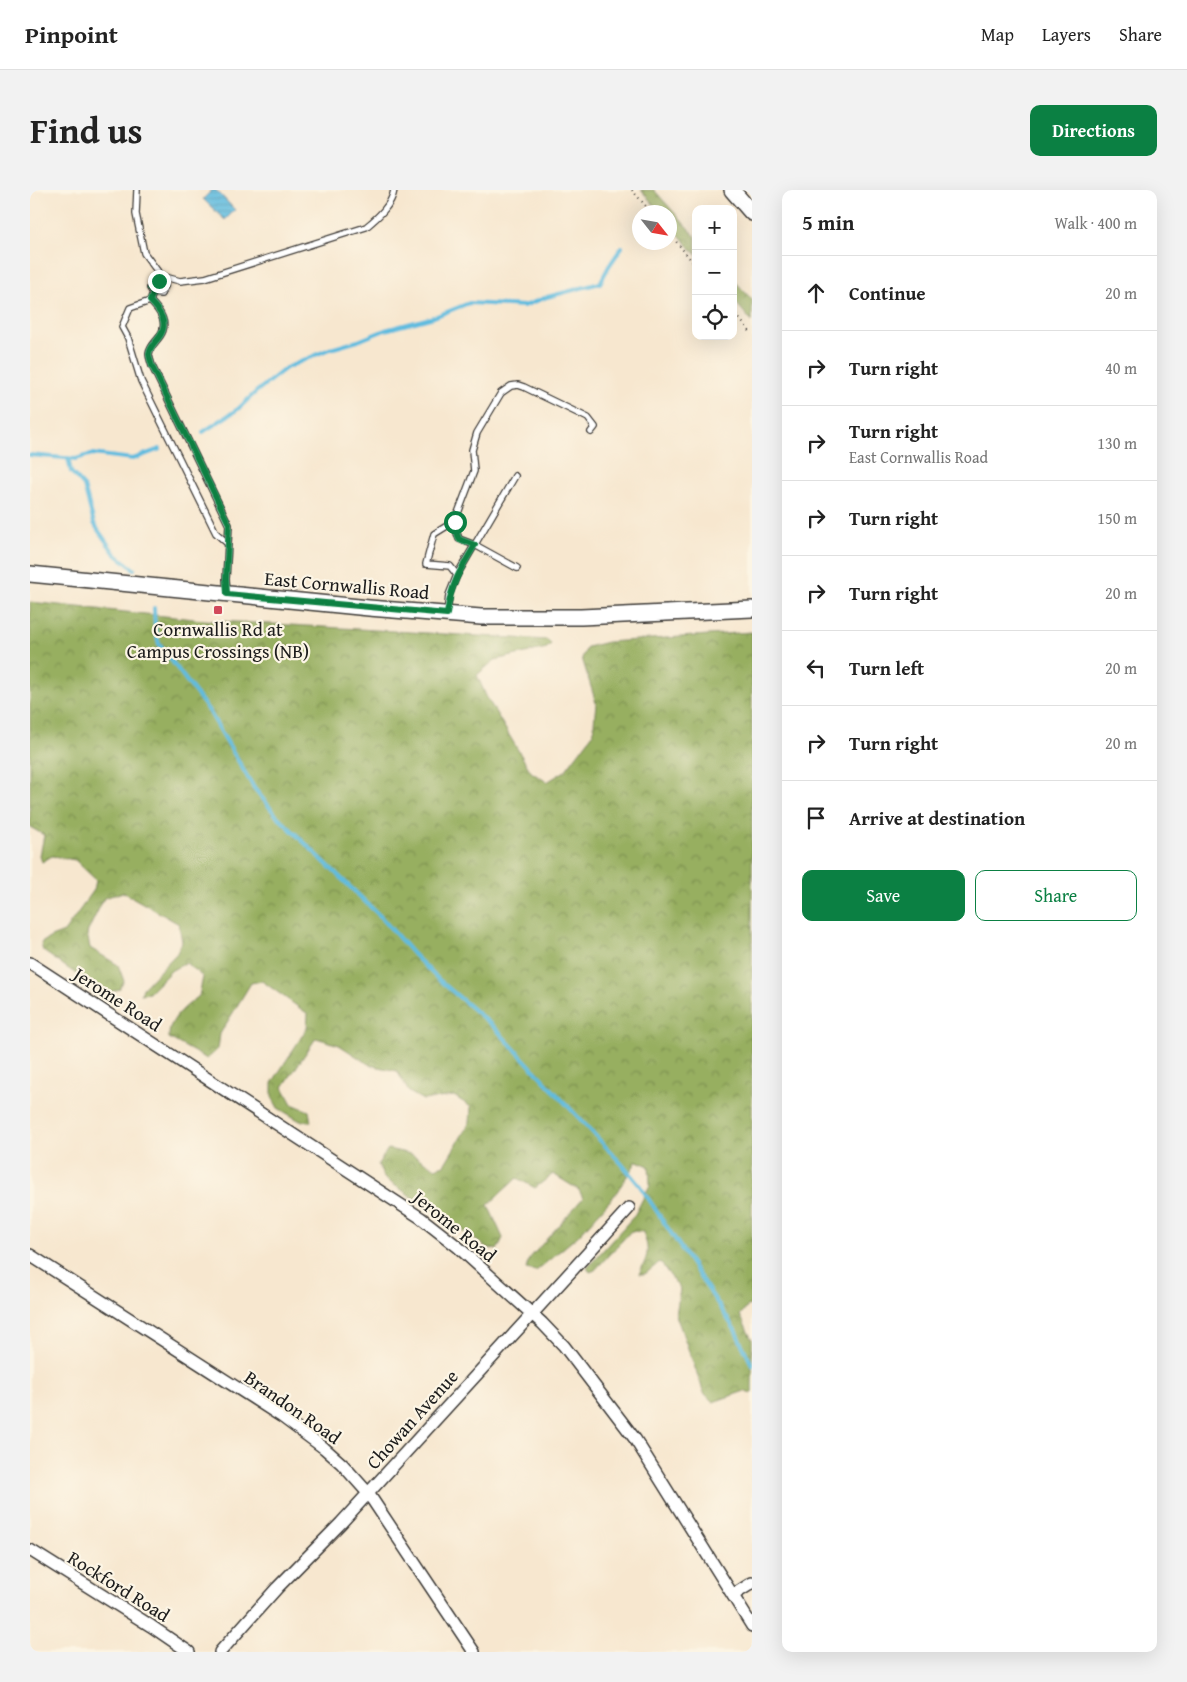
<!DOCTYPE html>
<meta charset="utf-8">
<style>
:root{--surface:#fff;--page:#f2f2f2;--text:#222;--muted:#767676;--line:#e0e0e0;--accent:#0b8043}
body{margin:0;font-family:"Gentium Book Plus",serif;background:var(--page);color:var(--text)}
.controls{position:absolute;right:15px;top:15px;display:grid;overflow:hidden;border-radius:10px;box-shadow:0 5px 20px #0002}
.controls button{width:45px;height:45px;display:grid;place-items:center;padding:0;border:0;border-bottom:1px solid var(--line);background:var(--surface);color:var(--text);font:25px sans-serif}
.compass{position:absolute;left:602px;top:15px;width:45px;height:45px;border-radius:50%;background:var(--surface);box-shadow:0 5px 20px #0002;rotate:121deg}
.stop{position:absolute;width:15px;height:15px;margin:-11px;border:4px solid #0b8043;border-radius:50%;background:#fff}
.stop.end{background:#0b8043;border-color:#fff;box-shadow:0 1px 5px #0008}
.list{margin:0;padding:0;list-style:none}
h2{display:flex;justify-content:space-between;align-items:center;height:65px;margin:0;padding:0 20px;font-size:21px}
h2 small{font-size:16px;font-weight:400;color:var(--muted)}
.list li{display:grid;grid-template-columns:32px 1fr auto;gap:15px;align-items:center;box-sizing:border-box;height:75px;padding:0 20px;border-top:1px solid var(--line)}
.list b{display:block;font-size:19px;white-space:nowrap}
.list p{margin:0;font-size:16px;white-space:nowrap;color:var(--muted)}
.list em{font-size:16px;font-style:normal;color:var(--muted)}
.actions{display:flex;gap:10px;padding:15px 20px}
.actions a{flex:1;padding:11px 0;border:1px solid var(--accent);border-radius:10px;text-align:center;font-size:18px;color:var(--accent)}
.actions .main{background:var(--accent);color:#fff}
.icon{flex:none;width:28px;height:28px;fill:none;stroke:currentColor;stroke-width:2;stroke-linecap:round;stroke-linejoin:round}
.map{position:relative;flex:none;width:722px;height:1462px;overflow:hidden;border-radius:10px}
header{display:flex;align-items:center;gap:30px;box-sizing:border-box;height:70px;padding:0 25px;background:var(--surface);border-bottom:1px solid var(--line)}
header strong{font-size:24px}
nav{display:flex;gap:28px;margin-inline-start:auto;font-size:18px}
.intro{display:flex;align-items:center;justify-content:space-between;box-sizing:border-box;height:120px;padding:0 30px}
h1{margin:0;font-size:35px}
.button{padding:12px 22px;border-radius:10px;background:var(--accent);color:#fff;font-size:18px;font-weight:700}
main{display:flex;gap:30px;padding:0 30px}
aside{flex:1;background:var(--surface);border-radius:10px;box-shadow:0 5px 20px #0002}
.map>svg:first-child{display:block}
.forest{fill:url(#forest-crowns);stroke:#5a663e}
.water{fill:url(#water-rules);stroke:#3e6c7e}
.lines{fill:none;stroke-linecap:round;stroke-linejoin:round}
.stream{stroke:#61bcdf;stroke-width:4}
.lane-casing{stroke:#3d3a37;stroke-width:8}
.street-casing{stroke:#3d3a37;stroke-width:14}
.secondary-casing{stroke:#3d3a37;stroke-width:18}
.path{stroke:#3d3a37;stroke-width:2;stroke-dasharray:1 4;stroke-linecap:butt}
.lane{stroke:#fff;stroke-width:5.5}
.street{stroke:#fff;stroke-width:11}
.secondary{stroke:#fff;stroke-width:15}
.route{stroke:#0b8043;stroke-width:6}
.poi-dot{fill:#d1495b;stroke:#fcf5e5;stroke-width:2}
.labels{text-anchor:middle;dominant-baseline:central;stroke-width:4.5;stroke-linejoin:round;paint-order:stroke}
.street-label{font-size:19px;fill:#1c1c1c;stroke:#fcf5e5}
.poi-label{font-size:19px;fill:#1c1c1c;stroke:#fcf5e5}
</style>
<header>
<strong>Pinpoint</strong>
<nav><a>Map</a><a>Layers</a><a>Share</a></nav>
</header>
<div class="intro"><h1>Find us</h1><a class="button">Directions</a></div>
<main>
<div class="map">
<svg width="722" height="1462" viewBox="0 0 722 1462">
<defs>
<pattern id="forest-crowns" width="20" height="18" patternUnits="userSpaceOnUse" patternTransform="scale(1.25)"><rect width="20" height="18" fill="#97af60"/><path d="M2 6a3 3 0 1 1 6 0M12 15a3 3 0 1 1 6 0" fill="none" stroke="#7a8e4e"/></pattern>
<pattern id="water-rules" width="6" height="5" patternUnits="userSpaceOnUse" patternTransform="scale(1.25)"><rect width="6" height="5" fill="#61bcdf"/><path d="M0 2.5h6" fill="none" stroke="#54a1bf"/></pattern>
</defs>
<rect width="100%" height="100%" fill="#fcf5e5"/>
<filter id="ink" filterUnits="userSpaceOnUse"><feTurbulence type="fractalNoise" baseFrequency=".02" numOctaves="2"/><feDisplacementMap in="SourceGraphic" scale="10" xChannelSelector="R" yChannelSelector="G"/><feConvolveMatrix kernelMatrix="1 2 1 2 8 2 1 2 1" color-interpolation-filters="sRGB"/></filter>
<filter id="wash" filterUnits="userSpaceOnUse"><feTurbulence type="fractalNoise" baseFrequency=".0096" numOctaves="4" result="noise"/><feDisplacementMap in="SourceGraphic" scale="20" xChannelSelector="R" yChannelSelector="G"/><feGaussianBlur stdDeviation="1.12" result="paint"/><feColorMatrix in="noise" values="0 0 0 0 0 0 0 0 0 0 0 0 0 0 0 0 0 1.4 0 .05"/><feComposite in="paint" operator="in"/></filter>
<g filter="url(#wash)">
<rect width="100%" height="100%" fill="#f7e7cf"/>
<g class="forest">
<polygon points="611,0 624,0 666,47 666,65 640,34 640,22 630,22"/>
<polygon points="703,89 722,110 722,132 703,109"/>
<path d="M0 412 173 430 518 450 521 454 517 458 465 470 447 485 456 506 501 582 517 592 535 581 563 544 566 513 552 468 557 457 578 452 722 442V1116L719 1115 710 1125 722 1150V1203L715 1201 683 1212 674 1203 646 1125 650 1099 630 1072 615 1084H609C618 1065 620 1062 613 1042L601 1041 565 1080 560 1082 557 1078 604 1026 620 995 619 976 607 971 584 1006 549 1045 506 1081 496 1079 499 1069 553 1008 549 1000 523 984 505 998 487 988 458 1015 473 1048 467 1060 456 1057 354 988 348 974 358 959 381 964 405 978 414 975 440 932 441 917 424 906 393 910 379 902 367 881 340 875 309 855 286 848 253 897 262 914 279 921 281 932 270 931 248 918 242 907V893L277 838 278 824 232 791 221 793 190 844 188 859 177 869 139 848C138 829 155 817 169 806L173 787 156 773 142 780 119 803 111 804 113 798 147 763 152 752 149 734 93 702 74 708 57 743 60 758 88 775 94 791 89 799 75 804 13 761 11 753 21 747 34 742 64 700 66 690 45 670 22 666 12 672 10 666 14 645 0 637Z"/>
</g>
<polygon class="water" points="182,0 186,0 205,20 195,30 173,9"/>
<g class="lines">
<g class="stream">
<polyline points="173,242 208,219 227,201 256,178 297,160 328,151 355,140 404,127 439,113 494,116 517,107 570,93 579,76 592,57"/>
<polyline points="0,265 46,269 62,264 103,269 130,259"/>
<polyline points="38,268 41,282 54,296 64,333 68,340 85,364 104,379"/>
<polyline points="124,418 125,439 129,454 179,521 224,598 246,625 351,727 383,764 408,789 465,838 591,973 610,996 705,1140 722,1175"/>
</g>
</g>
</g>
<g filter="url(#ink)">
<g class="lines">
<g class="lane-casing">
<g id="lane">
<polyline points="107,0 106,24 114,63 131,86"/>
<polyline points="123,103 131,104 135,96 129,91"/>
<path d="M120 111C130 121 139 133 130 146 126 152 120 156 119 164 119 167 121 172 122 176L199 335 196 389 197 404"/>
<path d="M120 111 123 103 120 98 123 92 129 91 131 86 150 91 175 88 336 37C347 28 362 15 364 0"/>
<polyline points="120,111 100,118 92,137 98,148 111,191 186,343 197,353"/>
<polyline points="425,331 426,340 429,349 445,355 487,378"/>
<polyline points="427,385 485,286"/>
<polyline points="417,424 419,405 427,385 420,376 396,374 404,344 425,331 444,281 442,260 447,243 471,203 481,196 488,195 494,197 558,228 565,237 561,242"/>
</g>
</g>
<g class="street-casing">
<g id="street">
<polyline points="0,773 391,1028 428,1057 512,1133 534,1156 605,1249 722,1436"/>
<polyline points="0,1065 251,1226 294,1258 312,1274 338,1303 444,1462"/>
<polyline points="0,1360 121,1436 159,1462"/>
<polyline points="703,1405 722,1393"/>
<polyline points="190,1462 247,1398 311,1333 599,1018"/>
</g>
</g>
<g class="secondary-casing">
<g id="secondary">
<polyline points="702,0 722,23"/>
<polyline points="0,384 339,418 451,427 551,427 722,419"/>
</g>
</g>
<g class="path">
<polyline points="602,0 621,22"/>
<polyline points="640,44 666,76"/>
<polyline points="703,121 722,144"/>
</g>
<use href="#lane" class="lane"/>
<use href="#street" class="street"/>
<use href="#secondary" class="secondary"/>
</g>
</g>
<g class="lines" filter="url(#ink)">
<path class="route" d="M129 91 123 92 120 98 123 103 120 111C130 121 139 133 130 146 126 152 120 156 119 164 119 167 121 172 122 176L199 334 196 389 197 404 417 424C421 394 430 380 445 355L429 349 426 340 425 332"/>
</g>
<rect class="poi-dot" x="183" y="415" width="10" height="10" rx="2.5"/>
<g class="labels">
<g class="street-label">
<text transform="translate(317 395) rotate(5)">East Cornwallis Road</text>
<text transform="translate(88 809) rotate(33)">Jerome Road</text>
<text transform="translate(425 1036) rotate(39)">Jerome Road</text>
<text transform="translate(263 1217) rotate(35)">Brandon Road</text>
<text transform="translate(382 1229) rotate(-48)">Chowan Avenue</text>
<text transform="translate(89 1396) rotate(32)">Rockford Road</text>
</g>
<g class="poi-label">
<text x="188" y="439">Cornwallis Rd at<tspan x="188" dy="22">Campus Crossings (NB)</tspan></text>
</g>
</g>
</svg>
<div class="controls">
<button>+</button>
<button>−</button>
<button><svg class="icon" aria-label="locate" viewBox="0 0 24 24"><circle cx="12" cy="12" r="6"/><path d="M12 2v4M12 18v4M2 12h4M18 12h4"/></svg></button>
</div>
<svg class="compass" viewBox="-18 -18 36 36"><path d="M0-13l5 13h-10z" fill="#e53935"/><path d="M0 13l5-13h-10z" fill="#767676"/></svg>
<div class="stop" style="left:425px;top:332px"></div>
<div class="stop end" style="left:129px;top:91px"></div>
</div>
<aside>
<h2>5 min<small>Walk · 400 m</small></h2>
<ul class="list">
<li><svg class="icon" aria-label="ahead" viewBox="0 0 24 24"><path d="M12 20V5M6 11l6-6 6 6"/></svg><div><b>Continue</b></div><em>20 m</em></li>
<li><svg class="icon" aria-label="right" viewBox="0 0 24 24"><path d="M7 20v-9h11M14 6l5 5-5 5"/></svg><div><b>Turn right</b></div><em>40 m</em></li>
<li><svg class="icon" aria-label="right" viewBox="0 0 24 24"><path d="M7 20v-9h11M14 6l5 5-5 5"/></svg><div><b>Turn right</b><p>East Cornwallis Road</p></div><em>130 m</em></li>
<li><svg class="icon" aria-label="right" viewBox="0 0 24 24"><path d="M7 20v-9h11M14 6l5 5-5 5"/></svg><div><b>Turn right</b></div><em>150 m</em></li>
<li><svg class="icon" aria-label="right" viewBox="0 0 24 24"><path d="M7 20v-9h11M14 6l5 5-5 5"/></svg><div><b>Turn right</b></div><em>20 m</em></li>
<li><svg class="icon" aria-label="left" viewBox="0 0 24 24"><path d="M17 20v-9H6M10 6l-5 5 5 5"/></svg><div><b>Turn left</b></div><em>20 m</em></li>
<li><svg class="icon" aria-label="right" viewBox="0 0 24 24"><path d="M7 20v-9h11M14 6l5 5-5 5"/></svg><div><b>Turn right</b></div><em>20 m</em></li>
<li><svg class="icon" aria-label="arrive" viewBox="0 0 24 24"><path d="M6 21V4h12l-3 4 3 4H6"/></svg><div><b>Arrive at destination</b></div></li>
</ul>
<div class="actions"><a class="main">Save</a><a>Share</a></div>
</aside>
</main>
